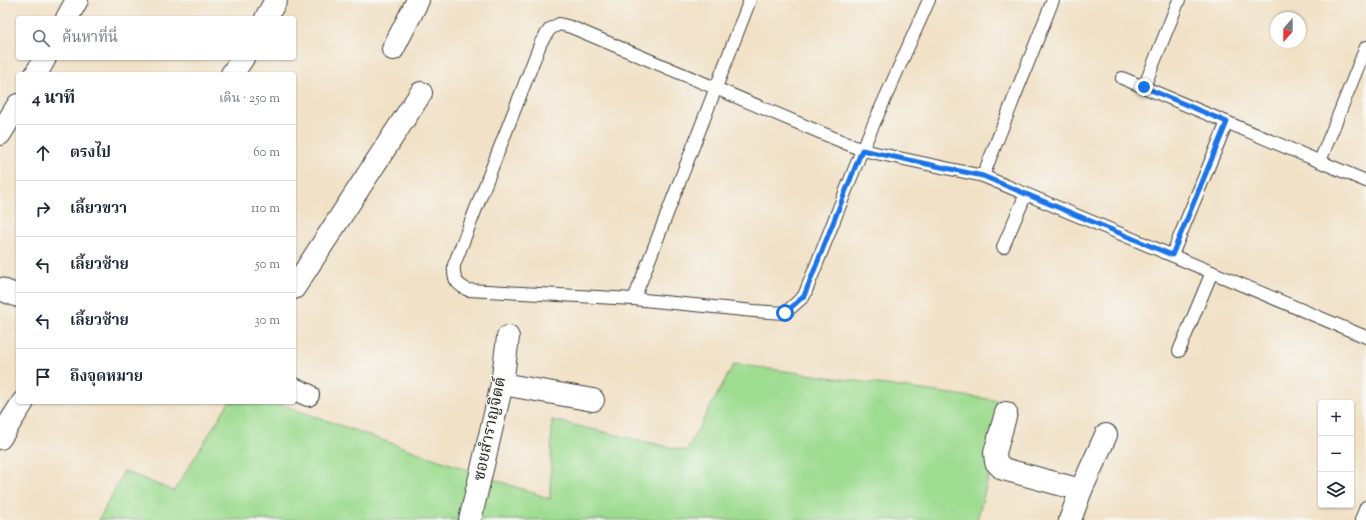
<!DOCTYPE html>
<html lang="th">
<meta charset="utf-8">
<style>
:root{--surface:#fff;--page:#f6f6f7;--text:#1f2937;--muted:#747a83;--line:#e0e1e3}
body{margin:0;font-family:"Sorts Mill Goudy","Noto Serif Thai",serif;background:var(--page);color:var(--text)}
.controls{position:absolute;right:12px;bottom:12px;display:grid;overflow:hidden;border-radius:4px;box-shadow:0 1px 3px #0004}
.controls button{width:36px;height:36px;display:grid;place-items:center;padding:0;border:0;border-bottom:1px solid var(--line);background:var(--surface);color:var(--text);font:20px sans-serif}
.compass{position:absolute;left:1270px;top:12px;width:36px;height:36px;border-radius:50%;background:var(--surface);box-shadow:0 1px 3px #0004;rotate:201deg}
.stop{position:absolute;width:12px;height:12px;margin:-9px;border:3px solid #1a73e8;border-radius:50%;background:#fff}
.stop.end{background:#1a73e8;border-color:#fff;box-shadow:0 1px 4px #0008}
.list{margin:0;padding:0;list-style:none}
h2{display:flex;justify-content:space-between;align-items:center;height:52px;margin:0;padding:0 16px;font-size:17px}
h2 small{font-size:13px;font-weight:400;color:var(--muted)}
.list li{display:grid;grid-template-columns:26px 1fr auto;gap:12px;align-items:center;box-sizing:border-box;height:56px;padding:0 16px;border-top:1px solid var(--line)}
.list b{display:block;font-size:15px;white-space:nowrap}
.list em{font-size:13px;font-style:normal;color:var(--muted)}
.icon{flex:none;width:22px;height:22px;fill:none;stroke:currentColor;stroke-width:2;stroke-linecap:round;stroke-linejoin:round}
.map{position:relative;flex:none;width:1366px;height:520px;overflow:hidden}
.search{position:absolute;background:var(--surface);box-shadow:0 1px 3px #0004;left:16px;top:16px;width:280px;height:44px;display:flex;align-items:center;gap:10px;box-sizing:border-box;padding:0 14px;border-radius:4px;color:var(--muted);font-size:15px}
.panel{position:absolute;background:var(--surface);box-shadow:0 1px 3px #0004;left:16px;top:72px;width:280px;height:332px;border-radius:4px}
.map>svg:first-child{display:block}
.grass{fill:#9edc91;stroke:#5d7c56}
.lines{fill:none;stroke-linecap:round;stroke-linejoin:round}
.lane-casing{stroke:#3c3a36;stroke-width:14}
.street-casing{stroke:#3c3a36;stroke-width:24}
.lane{stroke:#fff;stroke-width:12}
.street{stroke:#fff;stroke-width:22}
.route{stroke:#1a73e8;stroke-width:5}
.labels{text-anchor:middle;dominant-baseline:central;stroke-width:3;stroke-linejoin:round;paint-order:stroke}
.street-label{font-size:16px;fill:#1c1c1c;stroke:#f6f6f2}
</style>
<div class="map">
<svg width="1366" height="520" viewBox="0 0 1366 520">
<rect width="100%" height="100%" fill="#f6f6f2"/>
<filter id="ink" filterUnits="userSpaceOnUse"><feTurbulence type="fractalNoise" baseFrequency=".025" numOctaves="2"/><feDisplacementMap in="SourceGraphic" scale="8" xChannelSelector="R" yChannelSelector="G"/><feConvolveMatrix kernelMatrix="1 2 1 2 8 2 1 2 1" color-interpolation-filters="sRGB"/></filter>
<filter id="wash" filterUnits="userSpaceOnUse"><feTurbulence type="fractalNoise" baseFrequency=".012" numOctaves="4" result="noise"/><feDisplacementMap in="SourceGraphic" scale="16" xChannelSelector="R" yChannelSelector="G"/><feGaussianBlur stdDeviation="0.9" result="paint"/><feColorMatrix in="noise" values="0 0 0 0 0 0 0 0 0 0 0 0 0 0 0 0 0 1.4 0 .05"/><feComposite in="paint" operator="in"/></filter>
<g filter="url(#wash)">
<rect width="100%" height="100%" fill="#f1e1c6"/>
<polygon class="grass" points="734,364 1009,402 977,520 99,520 124,471 174,491 229,402 274,402 550,499 552,420 686,451"/>
</g>
<g filter="url(#ink)">
<g class="lines">
<g class="lane-casing">
<g id="lane">
<path d="M929 0 862 150 804 296 785 313 754 311 634 299 468 290C456 284 453 279 454 265L541 42 550 29 559 24 571 27 862 150 983 176"/>
<polyline points="1053,0 983,176 1366,337"/>
<polyline points="1122,78 1366,181"/>
<polyline points="1144,87 1179,0"/>
<polyline points="1320,161 1366,47"/>
<polyline points="1003,247 1026,194"/>
<polyline points="1172,255 1227,122"/>
<polyline points="634,299 750,0"/>
<polyline points="1179,351 1212,272"/>
<polyline points="1361,520 1366,507"/>
</g>
</g>
<g class="street-casing">
<g id="street">
<polyline points="67,18 77,0"/>
<polyline points="266,18 276,0"/>
<polyline points="393,49 418,0"/>
<polyline points="36,74 45,58"/>
<polyline points="232,74 243,58"/>
<polyline points="0,134 18,105"/>
<polyline points="294,288 421,93"/>
<polyline points="0,289 18,296"/>
<polyline points="502,384 593,400"/>
<polyline points="294,389 308,395"/>
<polyline points="1006,413 995,453 996,462 1003,469 1081,490"/>
<polyline points="0,438 23,402"/>
<polyline points="470,520 502,384 508,337"/>
<polyline points="1070,520 1081,490 1106,435"/>
</g>
</g>
<use href="#lane" class="lane"/>
<use href="#street" class="street"/>
</g>
</g>
<g class="lines" filter="url(#ink)">
<polyline class="route" points="785,313 804,296 862,150 983,176 1172,255 1227,122 1144,87"/>
</g>
<g class="labels">
<g class="street-label">
<text transform="translate(491 429) rotate(-78)">ซอยสำราญจิตต์</text>
</g>
</g>
</svg>
<div class="controls">
<button>+</button>
<button>−</button>
<button><svg class="icon" aria-label="layers" viewBox="0 0 24 24"><path d="M12 4l9 5-9 5-9-5zM3 14l9 5 9-5"/></svg></button>
</div>
<svg class="compass" viewBox="-18 -18 36 36"><path d="M0-13l5 13h-10z" fill="#e53935"/><path d="M0 13l5-13h-10z" fill="#747a83"/></svg>
<div class="stop" style="left:785px;top:313px"></div>
<div class="stop end" style="left:1144px;top:87px"></div>
<div class="search"><svg class="icon" aria-label="search" viewBox="0 0 24 24"><circle cx="10" cy="10" r="6"/><path d="M15 15l6 6"/></svg>ค้นหาที่นี่</div>
<section class="panel">
<h2>4 นาที<small>เดิน · 250 m</small></h2>
<ul class="list">
<li><svg class="icon" aria-label="ahead" viewBox="0 0 24 24"><path d="M12 20V5M6 11l6-6 6 6"/></svg><div><b>ตรงไป</b></div><em>60 m</em></li>
<li><svg class="icon" aria-label="right" viewBox="0 0 24 24"><path d="M7 20v-9h11M14 6l5 5-5 5"/></svg><div><b>เลี้ยวขวา</b></div><em>110 m</em></li>
<li><svg class="icon" aria-label="left" viewBox="0 0 24 24"><path d="M17 20v-9H6M10 6l-5 5 5 5"/></svg><div><b>เลี้ยวซ้าย</b></div><em>50 m</em></li>
<li><svg class="icon" aria-label="left" viewBox="0 0 24 24"><path d="M17 20v-9H6M10 6l-5 5 5 5"/></svg><div><b>เลี้ยวซ้าย</b></div><em>30 m</em></li>
<li><svg class="icon" aria-label="arrive" viewBox="0 0 24 24"><path d="M6 21V4h12l-3 4 3 4H6"/></svg><div><b>ถึงจุดหมาย</b></div></li>
</ul>
</section>
</div>
